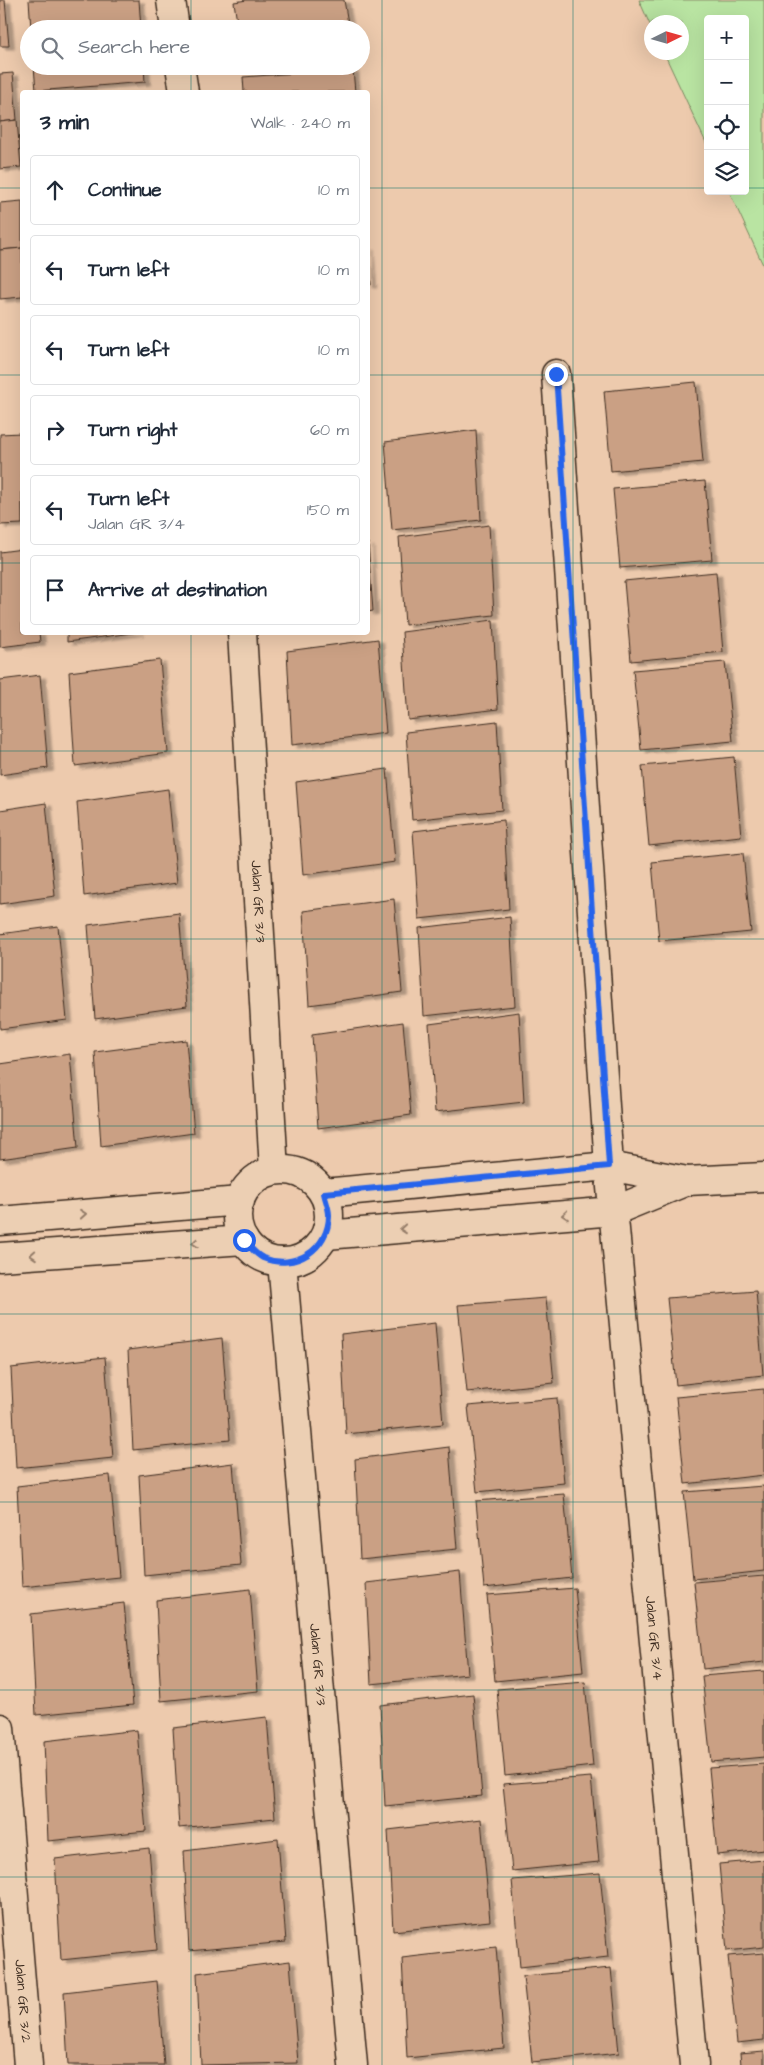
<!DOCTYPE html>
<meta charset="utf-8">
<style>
:root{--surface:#fff;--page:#f6f6f7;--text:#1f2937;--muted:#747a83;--line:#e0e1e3}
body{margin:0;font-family:"Architects Daughter",sans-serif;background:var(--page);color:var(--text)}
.controls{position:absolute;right:15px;top:15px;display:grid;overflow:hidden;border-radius:5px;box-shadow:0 5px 20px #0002}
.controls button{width:45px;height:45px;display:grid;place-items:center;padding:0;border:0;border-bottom:1px solid var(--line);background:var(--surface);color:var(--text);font:25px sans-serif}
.compass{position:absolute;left:644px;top:15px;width:45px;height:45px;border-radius:50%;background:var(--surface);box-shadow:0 5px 20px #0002;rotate:85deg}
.stop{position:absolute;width:15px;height:15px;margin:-11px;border:4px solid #2563eb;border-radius:50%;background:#fff}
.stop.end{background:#2563eb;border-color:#fff;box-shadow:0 1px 5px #0008}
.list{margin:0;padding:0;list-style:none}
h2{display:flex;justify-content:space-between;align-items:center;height:65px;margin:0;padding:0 20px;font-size:21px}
h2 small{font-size:16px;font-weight:400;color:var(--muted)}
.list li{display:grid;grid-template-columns:32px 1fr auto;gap:15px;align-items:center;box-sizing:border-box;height:70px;margin:0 10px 10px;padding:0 10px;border:1px solid var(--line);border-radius:5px}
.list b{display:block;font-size:19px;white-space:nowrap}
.list p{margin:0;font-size:16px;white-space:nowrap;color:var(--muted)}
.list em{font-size:16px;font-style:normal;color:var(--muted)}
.icon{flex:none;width:28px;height:28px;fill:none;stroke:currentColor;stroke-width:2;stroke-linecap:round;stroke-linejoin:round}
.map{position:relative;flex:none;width:764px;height:2065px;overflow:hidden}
.search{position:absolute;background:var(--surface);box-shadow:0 5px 20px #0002;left:20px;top:20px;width:350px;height:55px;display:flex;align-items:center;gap:12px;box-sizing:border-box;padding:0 18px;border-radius:28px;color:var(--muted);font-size:19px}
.panel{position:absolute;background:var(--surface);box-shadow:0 5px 20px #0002;left:20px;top:90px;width:350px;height:545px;border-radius:5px}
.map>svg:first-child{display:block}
.green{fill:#b9e4a2;stroke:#7a8760}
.building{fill:#caa084;stroke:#3b2a1e;filter:url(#shadow)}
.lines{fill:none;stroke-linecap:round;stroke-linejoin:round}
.minor-casing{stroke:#3b2a1e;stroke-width:31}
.minor{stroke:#eccfb3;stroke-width:28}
.oneway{stroke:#947c68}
.route{stroke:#2563eb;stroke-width:6}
.grid{fill:none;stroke:#0f766e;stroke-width:1;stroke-opacity:0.55}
.labels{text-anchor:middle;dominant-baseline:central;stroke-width:4;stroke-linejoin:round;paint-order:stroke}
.street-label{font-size:14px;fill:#3b2a1e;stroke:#eccfb3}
</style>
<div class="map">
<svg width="764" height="2065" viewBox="0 0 764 2065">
<defs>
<filter id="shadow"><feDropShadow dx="5.5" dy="3" stdDeviation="1" flood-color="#0004"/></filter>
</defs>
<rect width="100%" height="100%" fill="#edcaad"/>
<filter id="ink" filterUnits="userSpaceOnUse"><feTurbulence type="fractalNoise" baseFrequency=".02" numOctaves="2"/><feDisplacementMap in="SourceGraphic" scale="10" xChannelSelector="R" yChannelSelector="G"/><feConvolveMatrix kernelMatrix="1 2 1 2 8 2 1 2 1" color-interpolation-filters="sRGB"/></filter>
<g filter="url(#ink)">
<polygon class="green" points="639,0 764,0 764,267 729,191 745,191 745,19 708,19 708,147 664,53 682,52 682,22 652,22 651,27"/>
<g class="building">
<polygon points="0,0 5,0 9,46 0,46"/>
<polygon points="29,0 139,0 141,29 31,29"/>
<polygon points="247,0 344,0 349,29 238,29 234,2"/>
<polygon points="34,66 144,66 145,82 36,91"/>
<polygon points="353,69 355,92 244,92 243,77"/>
<polygon points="13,73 17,120 0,122 0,74"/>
<polygon points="17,120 21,167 0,169 0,122"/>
<polygon points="22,201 22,248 0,250 0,203"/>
<polygon points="368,247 371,285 368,285"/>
<polygon points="22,248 22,297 0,299 0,250"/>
<polygon points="696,382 703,462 611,471 604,391"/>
<polygon points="476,430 481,520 392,530 385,442"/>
<polygon points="21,433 22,524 0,525 0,434"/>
<polygon points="705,481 712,560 620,568 613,489"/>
<polygon points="489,525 494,615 405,625 399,537"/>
<polygon points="368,543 373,611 368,612"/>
<polygon points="22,549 22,632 39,632 40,642 0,647 0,552"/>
<polygon points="716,572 723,652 631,661 624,581"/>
<polygon points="493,620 498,709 408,720 402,632"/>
<polygon points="67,632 139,632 67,642"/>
<polygon points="378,639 386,733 292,745 287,651"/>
<polygon points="160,660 168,753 75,766 69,672"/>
<polygon points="725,662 733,741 641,750 633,670"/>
<polygon points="40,675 48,768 0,775 0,680"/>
<polygon points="497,721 502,810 412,820 406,732"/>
<polygon points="734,757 741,836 649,846 642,766"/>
<polygon points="387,769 395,862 303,875 296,782"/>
<polygon points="168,789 177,883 84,896 77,802"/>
<polygon points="46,803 55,896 0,904 0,810"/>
<polygon points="504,820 509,909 419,919 413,831"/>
<polygon points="743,853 751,932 659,941 652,862"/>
<polygon points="394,899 402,992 309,1005 303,911"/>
<polygon points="179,913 187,1006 95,1019 88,925"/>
<polygon points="510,917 515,1006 424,1016 419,928"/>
<polygon points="58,926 67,1020 0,1029 0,934"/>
<polygon points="519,1012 524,1102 435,1112 429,1024"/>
<polygon points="403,1022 411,1115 318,1128 312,1035"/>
<polygon points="186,1040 194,1133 101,1146 95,1052"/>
<polygon points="70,1054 78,1148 0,1159 0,1064"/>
<polygon points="756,1291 763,1375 676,1385 667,1298"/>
<polygon points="546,1298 554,1383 467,1392 458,1305"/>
<polygon points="435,1323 443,1424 346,1434 341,1334"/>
<polygon points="222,1338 230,1440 133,1450 128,1350"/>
<polygon points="105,1357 113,1458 16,1468 11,1368"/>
<polygon points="764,1389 764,1475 685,1484 676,1397"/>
<polygon points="557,1398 564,1483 477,1492 468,1406"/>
<polygon points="449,1447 457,1549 360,1559 355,1459"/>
<polygon points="233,1463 241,1565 144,1575 139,1475"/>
<polygon points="110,1475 119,1577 22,1587 17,1486"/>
<polygon points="764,1486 764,1571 693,1579 684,1492"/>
<polygon points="564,1494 572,1578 484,1588 476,1501"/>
<polygon points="460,1572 468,1674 371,1684 366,1583"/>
<polygon points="764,1576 764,1662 703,1669 694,1582"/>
<polygon points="575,1588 583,1672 495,1681 487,1595"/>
<polygon points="250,1589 258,1691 161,1701 156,1600"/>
<polygon points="124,1603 133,1705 36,1715 31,1614"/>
<polygon points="764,1671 764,1757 711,1762 702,1676"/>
<polygon points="585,1682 593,1766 505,1776 497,1689"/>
<polygon points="473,1694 482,1796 385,1806 380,1705"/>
<polygon points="267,1717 275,1818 179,1828 173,1728"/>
<polygon points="137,1730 146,1831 48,1841 44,1741"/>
<polygon points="764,1764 764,1850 717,1855 709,1768"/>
<polygon points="591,1777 599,1862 512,1871 503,1784"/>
<polygon points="481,1819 490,1921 393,1931 388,1830"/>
<polygon points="278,1839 286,1942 189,1951 184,1851"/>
<polygon points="149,1848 157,1950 61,1960 55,1859"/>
<polygon points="764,1860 764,1947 727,1951 719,1864"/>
<polygon points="600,1873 608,1957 520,1967 512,1880"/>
<polygon points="496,1947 504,2048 407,2058 402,1958"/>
<polygon points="764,1953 764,2040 737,2043 728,1956"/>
<polygon points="290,1961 298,2063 201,2065 197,1973"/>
<polygon points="611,1968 619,2053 532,2062 523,1976"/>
<polygon points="157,1981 164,2065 68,2065 64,1992"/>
<polygon points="764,2051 764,2065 741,2065 740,2053"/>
</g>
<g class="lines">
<g class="minor-casing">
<g id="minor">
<polyline points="171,0 175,29"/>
<polyline points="180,66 184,92"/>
<path id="s1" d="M556 374 609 1166 694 2065"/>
<path id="s2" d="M242 632 274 1170"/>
<circle cx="283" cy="1216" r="46"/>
<polyline points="324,1193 609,1166 687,1181 764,1177"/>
<polyline points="0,1221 240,1201"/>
<polyline points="326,1235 614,1211 687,1181"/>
<polyline points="0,1257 244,1240"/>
<path id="s3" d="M282 1262 353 2065"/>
<path id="s4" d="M0 1728 28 2065"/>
</g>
</g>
<use href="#minor" class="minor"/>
</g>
<defs><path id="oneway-chevron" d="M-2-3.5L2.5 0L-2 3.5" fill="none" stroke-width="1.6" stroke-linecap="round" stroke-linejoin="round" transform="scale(1.25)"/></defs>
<g class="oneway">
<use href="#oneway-chevron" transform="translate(83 1214) rotate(-5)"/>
<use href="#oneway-chevron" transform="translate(565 1215) rotate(175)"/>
<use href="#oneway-chevron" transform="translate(403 1229) rotate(175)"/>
<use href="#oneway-chevron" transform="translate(195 1243) rotate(176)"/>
<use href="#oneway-chevron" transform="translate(33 1255) rotate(176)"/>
</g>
</g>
<g class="lines" filter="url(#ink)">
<path class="route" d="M244 1240C249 1246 255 1254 263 1258 295 1271 329 1249 329 1215 329 1208 325 1199 324 1193L609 1166 556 374"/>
</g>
<path class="grid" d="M191 0V29M382 0V2065M573 0V2065M191 66V92M0 188H22M368 188H708M745 188H764M0 375H22M368 375H764M0 563H22M368 563H764M191 632V2065M0 751H764M0 939H764M0 1126H764M0 1314H764M0 1502H764M0 1690H764M0 1877H764"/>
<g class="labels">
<g class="street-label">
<text stroke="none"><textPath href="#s2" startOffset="270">Jalan GR 3/3</textPath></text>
<text stroke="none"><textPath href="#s1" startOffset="1268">Jalan GR 3/4</textPath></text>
<text stroke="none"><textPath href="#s3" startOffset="404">Jalan GR 3/3</textPath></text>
<text stroke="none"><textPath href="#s4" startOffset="274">Jalan GR 3/2</textPath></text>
</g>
</g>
</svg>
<div class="controls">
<button>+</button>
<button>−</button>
<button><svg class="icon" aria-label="locate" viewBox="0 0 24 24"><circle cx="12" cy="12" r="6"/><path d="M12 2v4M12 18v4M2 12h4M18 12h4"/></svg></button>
<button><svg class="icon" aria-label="layers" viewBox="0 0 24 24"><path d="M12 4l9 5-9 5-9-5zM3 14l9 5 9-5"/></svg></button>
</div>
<svg class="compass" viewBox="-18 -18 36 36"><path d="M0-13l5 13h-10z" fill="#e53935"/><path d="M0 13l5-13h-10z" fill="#747a83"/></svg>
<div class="stop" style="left:244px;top:1240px"></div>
<div class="stop end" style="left:556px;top:374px"></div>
<div class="search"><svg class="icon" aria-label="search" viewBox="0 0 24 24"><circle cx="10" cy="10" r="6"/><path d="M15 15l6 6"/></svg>Search here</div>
<section class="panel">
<h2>3 min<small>Walk · 240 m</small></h2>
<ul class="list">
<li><svg class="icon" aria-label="ahead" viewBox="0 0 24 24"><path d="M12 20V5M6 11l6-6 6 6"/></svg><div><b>Continue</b></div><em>10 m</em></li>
<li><svg class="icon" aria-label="left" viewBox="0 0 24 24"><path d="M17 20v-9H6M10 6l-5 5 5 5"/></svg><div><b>Turn left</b></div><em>10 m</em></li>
<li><svg class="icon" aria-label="left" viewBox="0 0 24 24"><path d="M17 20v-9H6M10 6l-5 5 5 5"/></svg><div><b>Turn left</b></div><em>10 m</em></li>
<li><svg class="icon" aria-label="right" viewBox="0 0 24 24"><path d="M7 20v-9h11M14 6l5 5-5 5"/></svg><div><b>Turn right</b></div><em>60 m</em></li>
<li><svg class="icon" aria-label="left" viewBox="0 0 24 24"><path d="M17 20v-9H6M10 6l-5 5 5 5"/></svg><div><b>Turn left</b><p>Jalan GR 3/4</p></div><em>150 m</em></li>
<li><svg class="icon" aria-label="arrive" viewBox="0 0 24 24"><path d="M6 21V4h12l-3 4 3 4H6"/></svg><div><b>Arrive at destination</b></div></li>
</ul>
</section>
</div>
